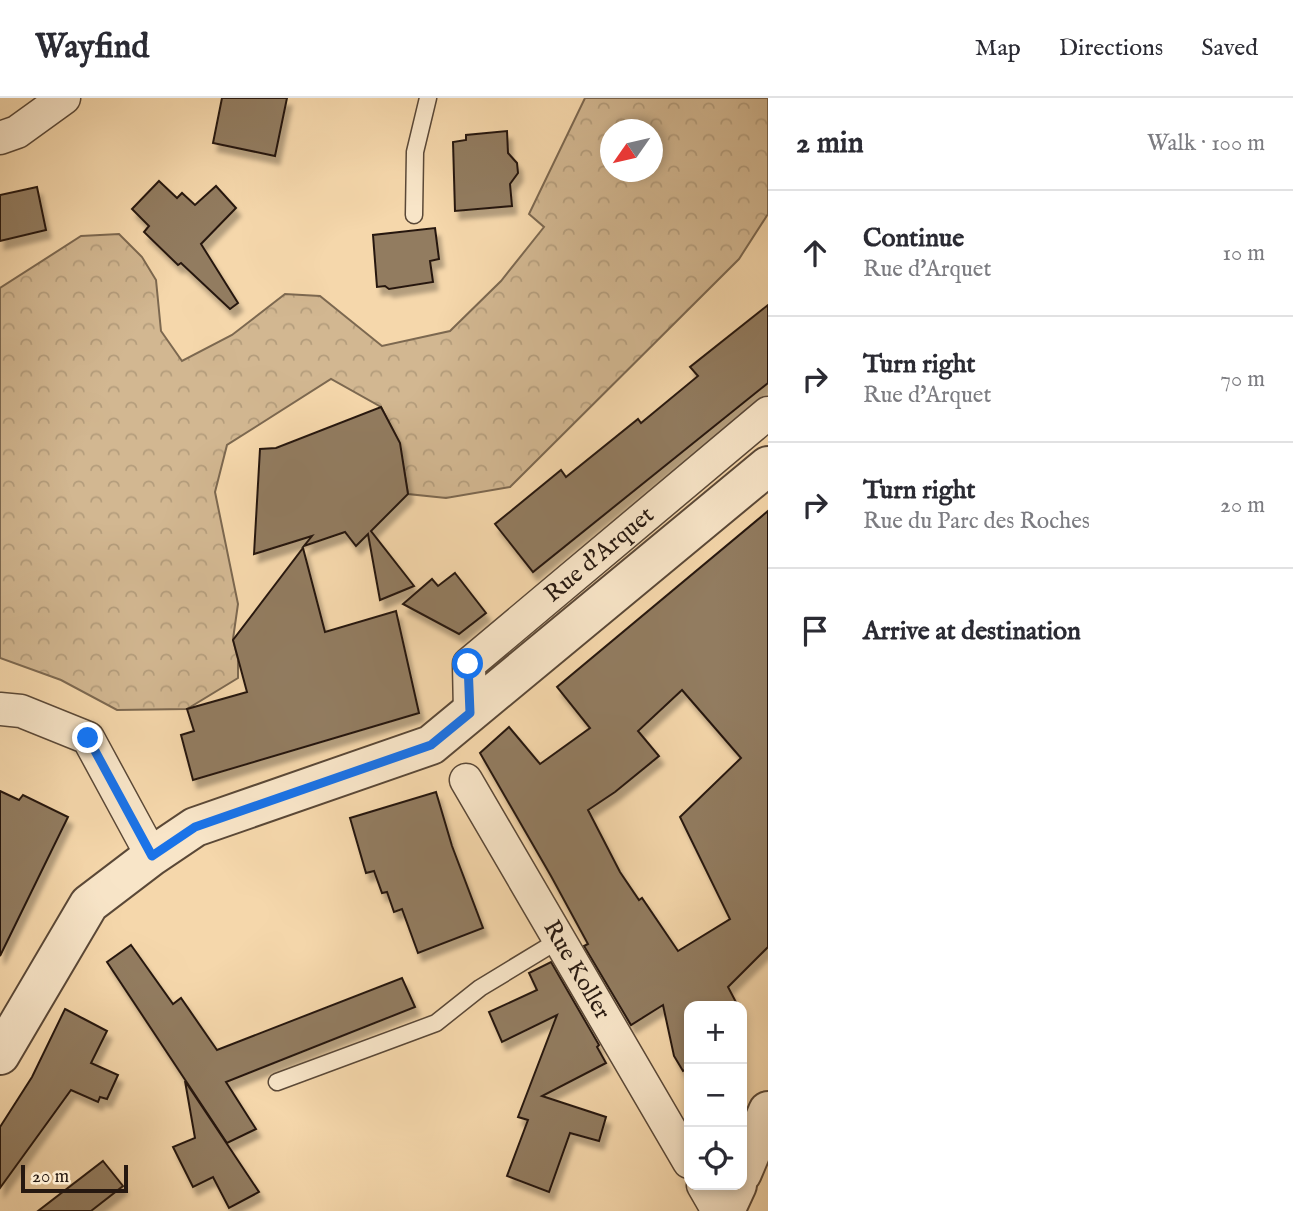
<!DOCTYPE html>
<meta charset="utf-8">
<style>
:root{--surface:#fff;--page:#f7f7f7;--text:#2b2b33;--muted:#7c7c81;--line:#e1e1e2}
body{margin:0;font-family:"IM FELL English",serif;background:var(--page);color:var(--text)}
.controls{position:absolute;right:21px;bottom:21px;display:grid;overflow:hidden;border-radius:14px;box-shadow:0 4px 10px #0003}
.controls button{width:63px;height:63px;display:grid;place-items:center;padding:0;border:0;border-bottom:2px solid var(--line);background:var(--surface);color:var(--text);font:35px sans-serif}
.compass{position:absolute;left:600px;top:21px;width:63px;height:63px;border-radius:50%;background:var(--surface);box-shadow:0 4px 10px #0003;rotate:236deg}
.scale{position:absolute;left:21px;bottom:18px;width:107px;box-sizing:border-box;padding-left:7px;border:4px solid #261810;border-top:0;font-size:19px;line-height:24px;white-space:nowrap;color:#261810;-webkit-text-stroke:5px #f8e5c8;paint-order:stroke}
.stop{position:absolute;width:21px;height:21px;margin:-16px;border:5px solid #1a73e8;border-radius:50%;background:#fff}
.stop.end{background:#1a73e8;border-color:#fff;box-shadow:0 2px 7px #0008}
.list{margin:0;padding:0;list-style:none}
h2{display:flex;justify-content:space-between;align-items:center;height:91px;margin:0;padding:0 28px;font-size:30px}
h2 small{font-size:23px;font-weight:400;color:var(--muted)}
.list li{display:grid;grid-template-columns:46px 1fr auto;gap:21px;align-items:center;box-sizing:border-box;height:126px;padding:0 28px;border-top:2px solid var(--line)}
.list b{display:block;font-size:26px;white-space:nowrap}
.list p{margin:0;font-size:23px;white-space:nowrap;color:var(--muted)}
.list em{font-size:23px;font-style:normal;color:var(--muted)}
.icon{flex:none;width:38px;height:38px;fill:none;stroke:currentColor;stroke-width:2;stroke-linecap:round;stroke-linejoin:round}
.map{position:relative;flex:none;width:768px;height:1113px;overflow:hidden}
header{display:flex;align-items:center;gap:42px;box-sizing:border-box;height:98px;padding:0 35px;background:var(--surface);border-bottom:2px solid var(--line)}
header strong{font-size:33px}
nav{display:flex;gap:38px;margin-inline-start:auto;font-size:24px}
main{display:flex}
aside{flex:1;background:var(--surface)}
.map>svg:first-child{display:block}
.forest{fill:url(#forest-crowns);stroke:#7c6850;stroke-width:2;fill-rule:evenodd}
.building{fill:#927b61;stroke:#261810;stroke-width:2;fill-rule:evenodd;filter:url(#shadow)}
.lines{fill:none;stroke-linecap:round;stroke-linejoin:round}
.service-casing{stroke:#5a4837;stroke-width:19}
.minor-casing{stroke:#5a4837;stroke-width:35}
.tertiary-casing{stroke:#5a4837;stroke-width:42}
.service{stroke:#f8e5c8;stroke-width:16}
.minor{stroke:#f8e5c8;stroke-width:32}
.tertiary{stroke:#f8e5c8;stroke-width:38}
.route{stroke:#1a73e8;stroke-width:9}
.labels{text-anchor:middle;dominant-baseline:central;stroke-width:5;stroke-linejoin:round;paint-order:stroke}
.street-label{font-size:24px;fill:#261810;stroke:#f8e5c8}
</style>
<header>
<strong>Wayfind</strong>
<nav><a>Map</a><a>Directions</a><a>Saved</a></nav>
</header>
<main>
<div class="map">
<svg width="768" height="1113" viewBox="0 0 768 1113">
<defs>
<pattern id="forest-crowns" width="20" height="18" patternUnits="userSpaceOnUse" patternTransform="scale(1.75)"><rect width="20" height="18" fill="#d2b791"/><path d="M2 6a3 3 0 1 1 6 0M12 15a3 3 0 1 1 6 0" fill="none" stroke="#b49d7c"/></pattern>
<filter id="shadow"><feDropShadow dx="4.5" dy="8" stdDeviation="2" flood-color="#0004"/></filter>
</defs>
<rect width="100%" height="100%" fill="#f5d7ab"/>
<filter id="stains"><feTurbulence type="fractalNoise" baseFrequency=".00286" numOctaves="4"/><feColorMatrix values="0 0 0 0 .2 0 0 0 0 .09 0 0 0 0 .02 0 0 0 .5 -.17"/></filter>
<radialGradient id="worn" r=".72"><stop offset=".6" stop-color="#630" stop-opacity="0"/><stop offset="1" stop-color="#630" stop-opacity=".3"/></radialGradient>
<path class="forest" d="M585 0H768V116L739 161 510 389 446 400 408 396 399 344 381 309 331 281 227 347 215 394 238 506 233 541 238 561V580L187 611 117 612 61 582 0 560V190L81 138 119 136 142 159 156 182 161 233 182 263 232 237 285 196 320 198 382 248 450 233 501 183 544 129 529 116ZM610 32H652V74H610Z"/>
<g class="building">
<polygon points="222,0 287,0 275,58 213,45"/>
<polygon points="507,33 508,55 517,65 518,75 510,86 512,108 455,113 453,44 466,42 466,37"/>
<polygon points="159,83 177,100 182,95 195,107 216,88 236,110 201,146 238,205 230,211 181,165 178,167 144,134 149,128 132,111"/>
<polygon points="37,89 46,132 0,143 0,97"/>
<polygon points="435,130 439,161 430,163 433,184 389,191 385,188 377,189 373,137"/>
<polygon points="768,207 768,285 533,474 495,426 561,372 566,379 638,321 641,325 698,278 690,269"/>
<polygon points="381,309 400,345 408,396 371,433 414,488 380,502 368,436 356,448 345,434 304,448 312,438 254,456 260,351 276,350"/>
<path d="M768 413V849L728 889 738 908H689V970L683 973 674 958 663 907 631 927 584 848 588 846 551 778 480 655 509 629 540 666 590 630 557 589ZM682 592 741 660 680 719 730 821 678 853 642 800 639 802 620 774 588 712 615 694 659 658 638 633Z"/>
<polygon points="303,450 325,534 396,513 419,615 193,682 181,637 194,633 187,611 247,594 233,542"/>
<polygon points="455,475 486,515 459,536 403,506 432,481 438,488"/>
<polygon points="0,693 19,702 23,697 68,719 0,858"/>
<polygon points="436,694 452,748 483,830 418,855 402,811 394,814 387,794 382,795 374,773 366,775 350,720"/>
<polygon points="131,847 173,906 181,900 217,952 402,880 415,909 226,984 256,1031 227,1045 107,864"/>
<polygon points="551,864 599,947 597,949 606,965 542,998 606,1019 599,1043 570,1035 549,1094 507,1078 528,1022 518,1019 557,917 502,944 489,914 537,892 529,875"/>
<polygon points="65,911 107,933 91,965 118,977 107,1001 100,999 98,1004 71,992 0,1090 0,1029 32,979"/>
<polygon points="185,983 259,1094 229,1110 213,1079 193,1089 173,1049 195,1040"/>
<polygon points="103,1063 123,1088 91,1113 38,1113"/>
</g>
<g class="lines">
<g class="service-casing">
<g id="service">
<polyline points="414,117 415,54 428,0"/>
<polyline points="277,984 436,925 480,890 559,842"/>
</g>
</g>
<g class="minor-casing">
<g id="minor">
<polyline points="0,40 17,34 64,0"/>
<polyline points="0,611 21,613 88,640 152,758"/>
<path id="s1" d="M470 615 469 566 768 315"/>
<path id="s2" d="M466 682 689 1064"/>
<polyline points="703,1087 718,1113"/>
</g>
</g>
<g class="tertiary-casing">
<g id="tertiary">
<polyline points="0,957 89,806 152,758 195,729 431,647 768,368"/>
<polyline points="742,1075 768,1013"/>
<polyline points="725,1113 737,1087"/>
</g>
</g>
<use href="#service" class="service"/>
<use href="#minor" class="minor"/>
<use href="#tertiary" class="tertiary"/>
</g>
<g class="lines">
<polyline class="route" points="88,640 152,758 195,729 431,647 470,615 468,566"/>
</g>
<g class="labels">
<g class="street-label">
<text stroke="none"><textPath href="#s1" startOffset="219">Rue d'Arquet</textPath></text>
<text stroke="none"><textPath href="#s2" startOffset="220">Rue Koller</textPath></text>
</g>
</g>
<rect width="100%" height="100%" filter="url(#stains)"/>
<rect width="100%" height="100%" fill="url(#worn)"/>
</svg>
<div class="controls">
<button>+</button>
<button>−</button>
<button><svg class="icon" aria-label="locate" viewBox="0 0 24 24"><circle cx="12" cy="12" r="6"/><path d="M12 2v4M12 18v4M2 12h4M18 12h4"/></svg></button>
</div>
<svg class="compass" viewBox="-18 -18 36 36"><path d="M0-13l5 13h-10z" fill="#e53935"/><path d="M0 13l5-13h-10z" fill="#7c7c81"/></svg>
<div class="scale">20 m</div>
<div class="stop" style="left:468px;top:566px"></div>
<div class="stop end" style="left:88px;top:640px"></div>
</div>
<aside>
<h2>2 min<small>Walk · 100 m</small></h2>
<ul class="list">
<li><svg class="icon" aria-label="ahead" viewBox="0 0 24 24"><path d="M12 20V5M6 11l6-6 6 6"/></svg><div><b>Continue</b><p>Rue d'Arquet</p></div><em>10 m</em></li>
<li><svg class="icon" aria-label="right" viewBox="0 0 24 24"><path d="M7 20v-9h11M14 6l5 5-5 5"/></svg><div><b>Turn right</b><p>Rue d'Arquet</p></div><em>70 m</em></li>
<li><svg class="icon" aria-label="right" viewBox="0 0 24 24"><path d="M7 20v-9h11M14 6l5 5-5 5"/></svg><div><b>Turn right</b><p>Rue du Parc des Roches</p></div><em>20 m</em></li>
<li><svg class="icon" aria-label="arrive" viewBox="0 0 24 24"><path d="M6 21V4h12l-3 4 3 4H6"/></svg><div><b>Arrive at destination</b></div></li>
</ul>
</aside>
</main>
